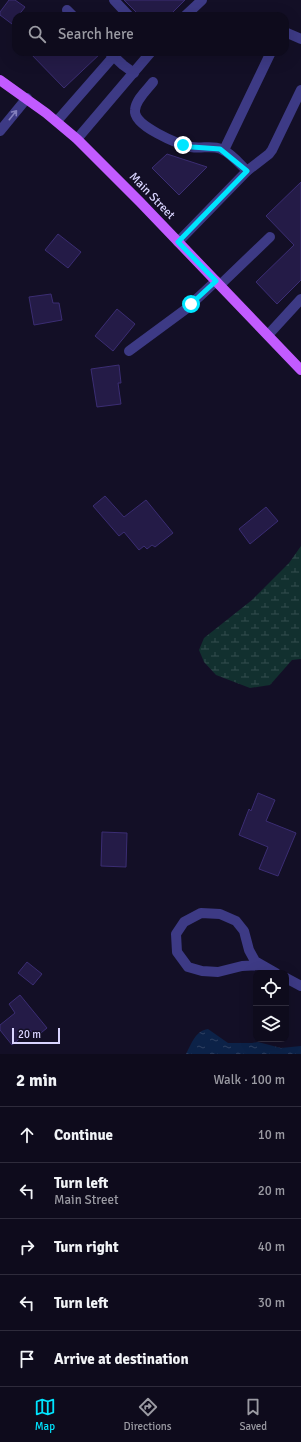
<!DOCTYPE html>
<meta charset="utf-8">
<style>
:root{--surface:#0e0b1c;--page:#171425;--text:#f1f3f6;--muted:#9b9ba3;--line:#2e2b3b;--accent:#00e5ff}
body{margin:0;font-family:Signika,sans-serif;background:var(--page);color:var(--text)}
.controls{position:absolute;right:12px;bottom:12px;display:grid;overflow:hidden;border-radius:8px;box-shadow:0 4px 16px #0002}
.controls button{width:36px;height:36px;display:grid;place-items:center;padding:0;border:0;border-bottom:1px solid var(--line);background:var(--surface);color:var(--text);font:20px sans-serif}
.scale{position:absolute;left:12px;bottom:10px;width:48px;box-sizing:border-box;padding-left:4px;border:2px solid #d9d4ff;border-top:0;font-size:11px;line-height:14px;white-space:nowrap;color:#d9d4ff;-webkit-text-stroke:3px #130f26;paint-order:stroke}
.stop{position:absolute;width:12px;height:12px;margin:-9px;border:3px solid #00e5ff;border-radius:50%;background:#fff}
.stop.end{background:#00e5ff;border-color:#fff;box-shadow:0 1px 4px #0008}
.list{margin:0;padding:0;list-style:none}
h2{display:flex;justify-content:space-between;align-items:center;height:52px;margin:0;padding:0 16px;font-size:17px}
h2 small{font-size:13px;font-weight:400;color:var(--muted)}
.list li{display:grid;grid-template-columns:26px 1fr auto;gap:12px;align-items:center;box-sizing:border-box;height:56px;padding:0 16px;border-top:1px solid var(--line)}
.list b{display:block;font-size:15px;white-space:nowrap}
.list p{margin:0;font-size:13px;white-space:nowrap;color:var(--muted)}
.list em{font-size:13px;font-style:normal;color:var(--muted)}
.icon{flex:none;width:22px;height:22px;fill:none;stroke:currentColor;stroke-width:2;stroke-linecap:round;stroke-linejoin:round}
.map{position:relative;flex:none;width:301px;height:1054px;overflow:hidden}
.search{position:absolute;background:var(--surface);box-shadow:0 4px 16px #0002;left:12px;right:12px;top:12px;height:44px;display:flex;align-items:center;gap:10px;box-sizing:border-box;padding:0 14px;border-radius:12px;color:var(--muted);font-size:15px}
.sheet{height:332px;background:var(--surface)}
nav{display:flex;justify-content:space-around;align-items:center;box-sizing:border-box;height:56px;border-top:1px solid var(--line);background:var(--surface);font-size:11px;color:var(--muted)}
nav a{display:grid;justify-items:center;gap:2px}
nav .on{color:var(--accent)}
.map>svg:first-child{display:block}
.wetland{fill:url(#wetland-marsh)}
.water{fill:url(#water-ripples)}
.building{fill:#241b47;stroke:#3b2d73}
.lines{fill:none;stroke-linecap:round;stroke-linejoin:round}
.minor{stroke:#3d3a85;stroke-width:10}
.major{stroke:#c25bff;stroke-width:10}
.oneway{stroke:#837fbc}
.route{stroke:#00e5ff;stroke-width:5}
.labels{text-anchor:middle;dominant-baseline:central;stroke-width:3;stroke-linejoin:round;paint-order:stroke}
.street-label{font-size:12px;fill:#d9d4ff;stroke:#130f26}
</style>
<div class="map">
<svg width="301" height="1054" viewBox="0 0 301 1054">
<defs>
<pattern id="wetland-marsh" width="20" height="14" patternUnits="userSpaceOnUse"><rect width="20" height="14" fill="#12302f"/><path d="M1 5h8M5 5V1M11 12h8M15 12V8" fill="none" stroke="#344d4e"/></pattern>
<pattern id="water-ripples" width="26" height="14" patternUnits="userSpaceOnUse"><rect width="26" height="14" fill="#0c2248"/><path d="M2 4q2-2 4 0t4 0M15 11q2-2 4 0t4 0" fill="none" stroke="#2f4163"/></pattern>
</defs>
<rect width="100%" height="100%" fill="#130f26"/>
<polygon class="wetland" points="301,546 301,659 292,660 270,685 250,688 216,675 204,662 199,650 204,638 252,600 289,563"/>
<path class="water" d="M208 1029 228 1043H252L258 1042 281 1048 301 1046V1054H186C192 1043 195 1031 208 1029Z"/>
<g class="building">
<polygon points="9,0 15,0 25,7 18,16 16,16 16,27 0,15 0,12"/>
<polygon points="124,0 185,0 169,16 140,16"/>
<polygon points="29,52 102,52 64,88"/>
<polygon points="167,154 207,167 179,195 152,168"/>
<polygon points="301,182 301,280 277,304 256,282 294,245 266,216"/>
<polygon points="58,234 81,252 68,268 45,250"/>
<polygon points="51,294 53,303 59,303 62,320 34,325 29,297"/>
<polygon points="117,309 135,324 113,351 95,336"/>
<polygon points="119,365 121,383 118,383 121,404 97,407 91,369"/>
<polygon points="105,496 124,517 146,500 173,533 155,547 152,545 147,549 144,546 139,550 124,532 119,536 93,506"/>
<polygon points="266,507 278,521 250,544 239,529"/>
<polygon points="258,793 275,800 266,821 296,833 278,876 259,869 268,847 239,835 249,809 251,811"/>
<polygon points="102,832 127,833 126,867 101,866"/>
<polygon points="27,962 42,974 33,985 18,973"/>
<polygon points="20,995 47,1028 36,1037 30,1030 12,1045 0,1030 0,1025 15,1013 9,1004"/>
</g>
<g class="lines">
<g class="minor">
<polyline points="114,0 129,16"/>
<polyline points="67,10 73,16"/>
<polyline points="185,16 202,0"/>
<polyline points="285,32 301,39"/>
<polyline points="109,52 123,65 134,73"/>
<path d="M153 82C147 90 136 99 135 110 133 126 178 144 191 147 201 149 212 145 221 149 231 153 240 164 247 171"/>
<polyline points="57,121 113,57"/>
<polyline points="0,131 27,98"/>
<polyline points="77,139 151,52"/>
<polyline points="224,150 271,52"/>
<polyline points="178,242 247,171 269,154 272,150 301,90"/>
<polyline points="220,285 270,237"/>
<polyline points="268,335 301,299"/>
<polyline points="129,351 186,309 216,281"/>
<polyline points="260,965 242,966 218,972 202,971 188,967 177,952 176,934 184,922 201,913 220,914 236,921 244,931 249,950 255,961 276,973"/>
<polyline points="286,978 301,986"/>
</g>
<polyline class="major" points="0,80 46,113 77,139 140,202 301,370"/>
</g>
<defs><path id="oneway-shaft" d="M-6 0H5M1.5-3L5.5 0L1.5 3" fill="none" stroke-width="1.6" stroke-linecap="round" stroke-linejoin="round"/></defs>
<use class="oneway" href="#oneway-shaft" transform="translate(13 115) rotate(-51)"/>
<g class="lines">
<polyline class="route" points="183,145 192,147 220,149 247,171 178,242 216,281 191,304"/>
</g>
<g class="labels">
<g class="street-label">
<text transform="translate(152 196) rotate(46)">Main Street</text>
</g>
</g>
</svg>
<div class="controls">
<button><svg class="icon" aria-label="locate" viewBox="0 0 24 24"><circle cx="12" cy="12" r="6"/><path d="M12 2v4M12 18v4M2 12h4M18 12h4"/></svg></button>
<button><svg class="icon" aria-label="layers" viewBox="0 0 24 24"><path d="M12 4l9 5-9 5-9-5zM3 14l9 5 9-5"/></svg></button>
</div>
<div class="scale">20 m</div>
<div class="stop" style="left:191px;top:304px"></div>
<div class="stop end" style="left:183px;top:145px"></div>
<div class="search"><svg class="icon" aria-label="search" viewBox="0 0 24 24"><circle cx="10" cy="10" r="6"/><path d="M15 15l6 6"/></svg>Search here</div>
</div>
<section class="sheet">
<h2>2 min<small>Walk · 100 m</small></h2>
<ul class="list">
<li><svg class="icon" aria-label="ahead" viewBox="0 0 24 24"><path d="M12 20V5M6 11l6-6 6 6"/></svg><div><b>Continue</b></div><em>10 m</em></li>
<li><svg class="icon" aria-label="left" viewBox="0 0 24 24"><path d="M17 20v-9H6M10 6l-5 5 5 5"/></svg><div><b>Turn left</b><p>Main Street</p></div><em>20 m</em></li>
<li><svg class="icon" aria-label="right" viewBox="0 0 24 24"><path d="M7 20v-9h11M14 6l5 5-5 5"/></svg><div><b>Turn right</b></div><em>40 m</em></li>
<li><svg class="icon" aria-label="left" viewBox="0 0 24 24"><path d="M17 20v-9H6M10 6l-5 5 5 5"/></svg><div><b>Turn left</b></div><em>30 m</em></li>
<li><svg class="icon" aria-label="arrive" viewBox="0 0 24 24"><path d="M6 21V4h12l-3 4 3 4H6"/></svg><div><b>Arrive at destination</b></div></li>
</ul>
</section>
<nav>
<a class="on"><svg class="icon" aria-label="map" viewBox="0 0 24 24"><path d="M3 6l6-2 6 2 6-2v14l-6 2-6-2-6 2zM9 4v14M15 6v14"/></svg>Map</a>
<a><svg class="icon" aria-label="directions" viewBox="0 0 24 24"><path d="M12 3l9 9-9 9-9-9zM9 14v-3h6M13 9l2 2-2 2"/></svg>Directions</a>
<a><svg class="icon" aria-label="saved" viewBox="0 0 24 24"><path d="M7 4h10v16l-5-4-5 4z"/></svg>Saved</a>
</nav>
